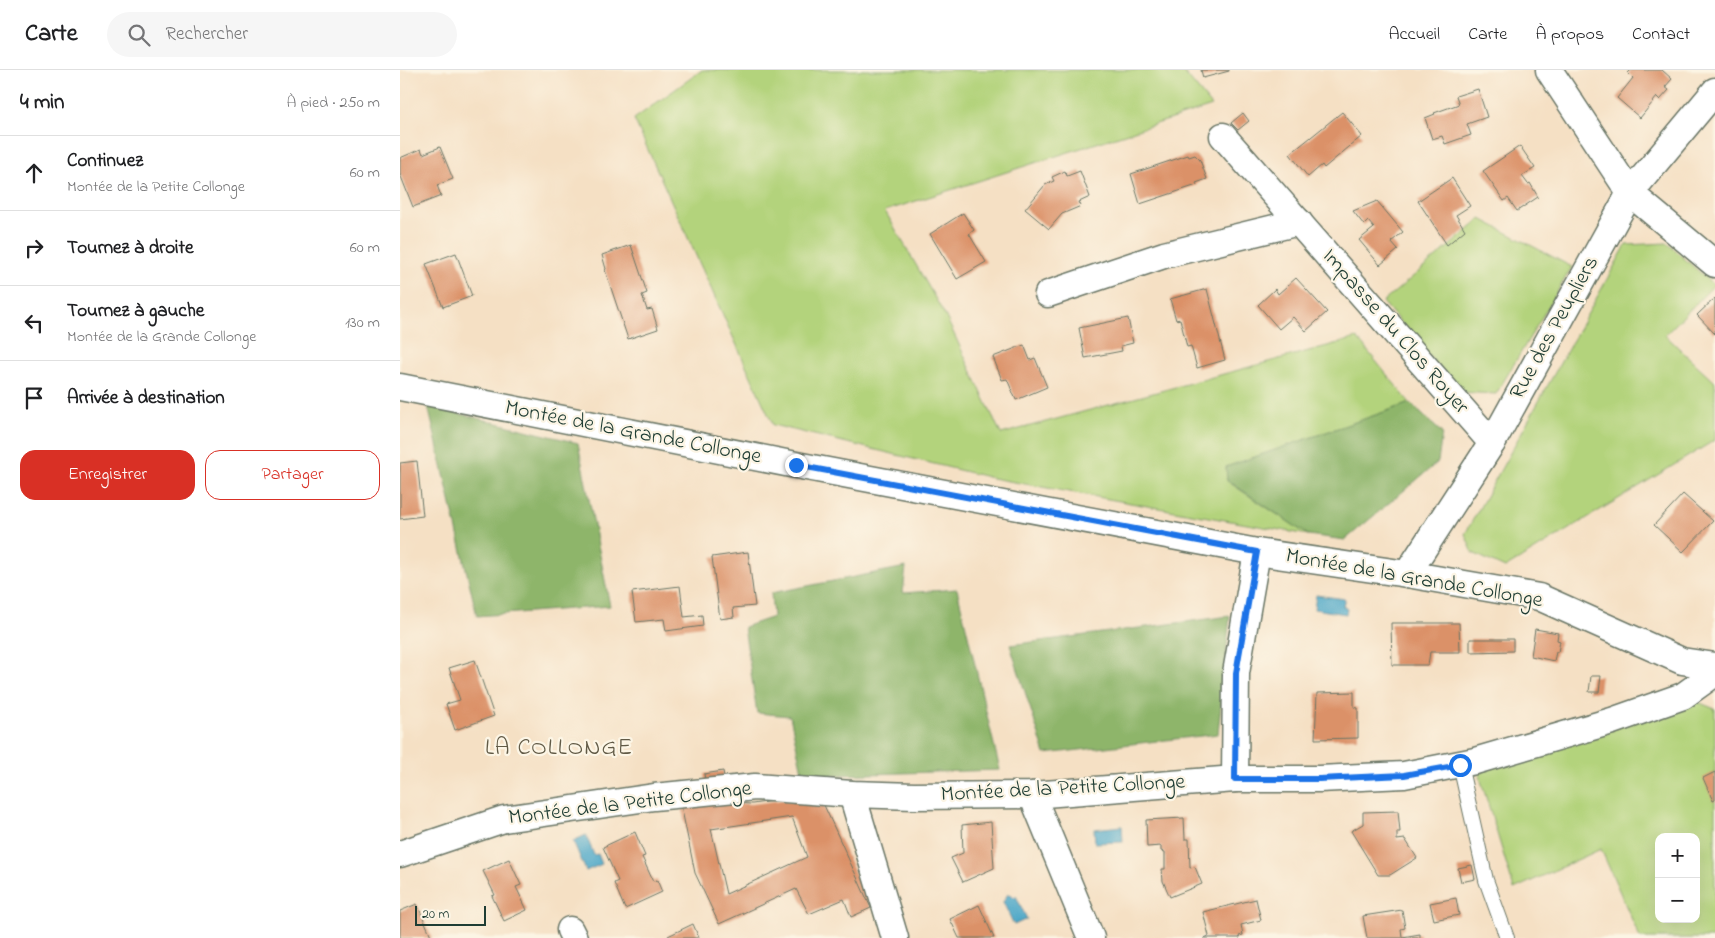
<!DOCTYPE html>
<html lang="fr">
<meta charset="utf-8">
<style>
:root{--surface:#fff;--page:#f6f6f6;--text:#202124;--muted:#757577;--line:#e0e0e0;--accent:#d93025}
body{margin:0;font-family:"Indie Flower",sans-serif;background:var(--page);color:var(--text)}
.controls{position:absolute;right:15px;bottom:15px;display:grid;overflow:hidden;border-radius:10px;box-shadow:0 5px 20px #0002}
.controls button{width:45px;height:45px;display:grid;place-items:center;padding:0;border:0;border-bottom:1px solid var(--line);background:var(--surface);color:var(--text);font:25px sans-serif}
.scale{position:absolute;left:15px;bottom:12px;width:71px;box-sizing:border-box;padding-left:5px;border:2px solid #1f3d34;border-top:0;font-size:14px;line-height:18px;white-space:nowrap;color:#1f3d34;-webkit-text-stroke:4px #fcf5e5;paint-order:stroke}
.stop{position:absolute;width:15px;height:15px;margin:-11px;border:4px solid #1a73e8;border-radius:50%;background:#fff}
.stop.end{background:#1a73e8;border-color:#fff;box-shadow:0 1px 5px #0008}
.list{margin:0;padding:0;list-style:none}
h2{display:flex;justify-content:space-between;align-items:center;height:65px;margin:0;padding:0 20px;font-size:21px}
h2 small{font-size:16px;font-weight:400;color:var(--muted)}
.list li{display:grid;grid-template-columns:32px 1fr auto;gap:15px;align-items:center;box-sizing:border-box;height:75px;padding:0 20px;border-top:1px solid var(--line)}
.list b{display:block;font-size:19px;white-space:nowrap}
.list p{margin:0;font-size:16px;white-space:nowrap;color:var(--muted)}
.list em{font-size:16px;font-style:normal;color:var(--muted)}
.actions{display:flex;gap:10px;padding:15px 20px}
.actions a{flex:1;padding:11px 0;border:1px solid var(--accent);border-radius:15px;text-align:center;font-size:18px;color:var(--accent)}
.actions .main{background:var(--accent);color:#fff}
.icon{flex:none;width:28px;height:28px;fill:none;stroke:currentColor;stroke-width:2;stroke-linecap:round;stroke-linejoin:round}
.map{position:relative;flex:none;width:1315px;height:868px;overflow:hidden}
header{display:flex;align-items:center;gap:30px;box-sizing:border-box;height:70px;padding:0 25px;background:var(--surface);border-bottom:1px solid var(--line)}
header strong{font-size:24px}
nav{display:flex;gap:28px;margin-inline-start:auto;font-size:18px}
.search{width:350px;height:45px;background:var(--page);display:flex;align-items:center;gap:12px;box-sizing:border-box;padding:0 18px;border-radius:28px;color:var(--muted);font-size:19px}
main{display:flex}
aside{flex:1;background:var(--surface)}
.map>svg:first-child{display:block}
.green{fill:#b3d37b;stroke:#698858;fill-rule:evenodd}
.forest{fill:#8eb56b;stroke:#567950}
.water{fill:#48a6c7;stroke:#34727e}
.building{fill:#db9168;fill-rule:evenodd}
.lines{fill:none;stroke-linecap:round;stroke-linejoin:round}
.lane-casing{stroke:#6a7666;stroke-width:16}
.street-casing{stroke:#6a7666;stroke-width:29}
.lane{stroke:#fff;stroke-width:14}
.street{stroke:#fff;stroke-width:26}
.route{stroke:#1a73e8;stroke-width:6}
.labels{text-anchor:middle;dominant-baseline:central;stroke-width:4.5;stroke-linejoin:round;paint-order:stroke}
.street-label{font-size:22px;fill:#1f3d34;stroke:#fcf5e5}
.neighbourhood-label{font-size:24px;letter-spacing:1px;fill:#615a46;stroke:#fcf5e5}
</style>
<header>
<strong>Carte</strong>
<div class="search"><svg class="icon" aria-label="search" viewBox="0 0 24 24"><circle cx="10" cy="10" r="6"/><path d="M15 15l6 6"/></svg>Rechercher</div>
<nav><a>Accueil</a><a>Carte</a><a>À propos</a><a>Contact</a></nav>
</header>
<main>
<aside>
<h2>4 min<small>À pied · 250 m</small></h2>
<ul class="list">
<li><svg class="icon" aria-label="ahead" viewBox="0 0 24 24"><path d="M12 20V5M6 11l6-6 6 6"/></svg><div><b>Continuez</b><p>Montée de la Petite Collonge</p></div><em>60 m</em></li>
<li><svg class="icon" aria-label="right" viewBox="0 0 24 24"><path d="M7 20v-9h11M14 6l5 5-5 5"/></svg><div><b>Tournez à droite</b></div><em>60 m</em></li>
<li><svg class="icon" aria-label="left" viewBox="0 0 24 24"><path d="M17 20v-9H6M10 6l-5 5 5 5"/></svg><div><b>Tournez à gauche</b><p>Montée de la Grande Collonge</p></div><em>130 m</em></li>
<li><svg class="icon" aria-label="arrive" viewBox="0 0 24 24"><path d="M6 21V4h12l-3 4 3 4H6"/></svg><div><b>Arrivée à destination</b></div></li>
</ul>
<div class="actions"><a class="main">Enregistrer</a><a>Partager</a></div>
</aside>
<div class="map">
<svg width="1315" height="868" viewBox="0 0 1315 868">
<rect width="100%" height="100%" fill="#fcf5e5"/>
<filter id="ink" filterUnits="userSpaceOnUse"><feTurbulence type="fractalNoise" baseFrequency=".02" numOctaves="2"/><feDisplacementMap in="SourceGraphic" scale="10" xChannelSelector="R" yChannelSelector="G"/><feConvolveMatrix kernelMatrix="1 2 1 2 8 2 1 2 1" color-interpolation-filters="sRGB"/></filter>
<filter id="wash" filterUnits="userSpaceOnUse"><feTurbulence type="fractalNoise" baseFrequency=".0096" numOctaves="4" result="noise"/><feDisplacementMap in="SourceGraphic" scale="20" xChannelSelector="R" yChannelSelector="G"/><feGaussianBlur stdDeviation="1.12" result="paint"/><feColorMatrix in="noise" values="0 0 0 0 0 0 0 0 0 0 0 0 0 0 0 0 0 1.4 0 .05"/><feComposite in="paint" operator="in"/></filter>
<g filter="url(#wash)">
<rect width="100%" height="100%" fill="#f5e0c4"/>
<g class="green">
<polygon points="302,0 782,0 812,36 485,141 546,247 601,364 957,268 1010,333 826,397 827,411 908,465 592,408 373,355 234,49"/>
<polygon points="1081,149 1172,197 1096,324 1060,322 983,232"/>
<polygon points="1267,173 1314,215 1265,265 1315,312 1315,370 1105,498 1073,483 1065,464 1226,175"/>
<path d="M1283 626 1315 639V868H1240L1201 779 1114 819 1075 691ZM1259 767H1296V849H1259Z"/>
</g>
<g class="forest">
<polygon points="1010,333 1042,363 1038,392 945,470 908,465 827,410 826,397"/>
<polygon points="28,336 178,373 210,536 77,546"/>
<polygon points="506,497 503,523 557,519 600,700 403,706 390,646 357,643 344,557 373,547 371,523"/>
<polygon points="830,546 818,664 645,684 610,575"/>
</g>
<g class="water">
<polygon points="916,525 945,529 943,536 947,539 946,544 914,539"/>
<polygon points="722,756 723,772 695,773 694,759"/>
<polygon points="186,765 194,785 198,784 202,794 186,801 173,771"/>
<polygon points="608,824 612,825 614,827 616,826 627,849 614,855 603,832"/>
</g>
<g id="blocks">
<g class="building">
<polygon points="801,0 829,0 829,1 803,8"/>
<polygon points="1231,0 1262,0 1272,9 1265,17 1269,20 1260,30 1257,27 1240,48 1217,28 1233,8 1228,3"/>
<polygon points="1078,19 1087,47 1067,54 1071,65 1045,74 1042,66 1032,69 1025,48 1035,44 1034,43 1059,34 1056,26"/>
<polygon points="942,42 962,66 924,98 922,95 908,107 890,84"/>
<polygon points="843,43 849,51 838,60 831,53"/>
<polygon points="1120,76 1135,98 1122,106 1128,114 1130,113 1138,127 1117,141 1108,128 1104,131 1083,101"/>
<polygon points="40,77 53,109 37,115 41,126 13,137 0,104 0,88 21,79 23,84"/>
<polygon points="788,85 789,87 795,85 800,90 807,109 796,113 797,115 740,134 731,104"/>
<polygon points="665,101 667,106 680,101 690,127 679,132 681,136 662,144 649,159 625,139 645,115 654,111 652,107"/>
<polygon points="1052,108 1070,136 1056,145 1065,160 1047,175 1018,131"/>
<polygon points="977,131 1003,162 991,172 998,180 980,195 959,170 974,158 968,151 964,155 953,141"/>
<polygon points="563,143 574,160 569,164 586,192 557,209 530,164"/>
<polygon points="231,175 247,223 242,225 247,240 252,239 258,259 228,269 205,200 206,199 202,185"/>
<polygon points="56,183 72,226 43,237 26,194"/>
<polygon points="896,208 927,242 906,261 893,247 879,259 858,235 875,219 878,224"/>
<polygon points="807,219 825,290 797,298 791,276 787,277 780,249 776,250 770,229"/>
<polygon points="1315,228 1315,264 1297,245"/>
<polygon points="728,248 733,273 721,276 722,281 685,288 679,258"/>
<polygon points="624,275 630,290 635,288 647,317 616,330 607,309 602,310 593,287"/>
<polygon points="17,391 23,446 0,449 0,393"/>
<polygon points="1283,424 1313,451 1283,482 1254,455"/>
<polygon points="348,482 355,536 333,538 334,547 320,549 312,487"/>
<polygon points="280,516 284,547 302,545 303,556 266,561 264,549 236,552 232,522"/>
<polygon points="991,553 1059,553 1060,582 1030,582 1028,595 992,595"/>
<polygon points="1135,559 1158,563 1157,570 1160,571 1158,582 1156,582 1154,591 1131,586"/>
<polygon points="1070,569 1113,569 1113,581 1070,582"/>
<polygon points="75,590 94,646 55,660 46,634 60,630 49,598"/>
<polygon points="1191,606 1201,606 1199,622 1189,622"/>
<polygon points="954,622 954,637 958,638 958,668 915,669 917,623"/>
<polygon points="323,701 325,712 306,715 304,704"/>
<polygon points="1315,702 1315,730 1313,731 1303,708"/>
<path d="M381 730 423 733 471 838 451 847 444 829 409 844 396 819 319 854 295 803 281 735 306 732 352 734ZM392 747 407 787 326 824 311 759Z"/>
<polygon points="998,741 1000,762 997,762 997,770 1005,769 1017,788 990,805 978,805 951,761 963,754 963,742"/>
<polygon points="784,748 785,769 789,769 790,798 795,797 802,814 770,827 763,811 762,799 765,799 765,782 761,781 761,776 747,777 746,750"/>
<polygon points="591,752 594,798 563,812 551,788 563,783 562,755"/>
<polygon points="235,762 245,786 242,787 253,811 257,810 262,822 225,839 214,813 218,811 203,777"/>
<polygon points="109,789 121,815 116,817 127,840 104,851 92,826 95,825 83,801"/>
<polygon points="1072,795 1075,809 1061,812 1058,798"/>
<polygon points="1056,828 1059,845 1034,850 1030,833"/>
<polygon points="856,829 861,850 841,855 843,865 839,866 840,868 804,868 809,866 803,842"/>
<polygon points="17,834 32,868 0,868 0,841"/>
<polygon points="579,835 594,868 559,868 550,849"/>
<polygon points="1002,840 1005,858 1001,859 1002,867 1020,864 1020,868 967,868 963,846"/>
<polygon points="293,854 299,868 269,868 268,866"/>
</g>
</g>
</g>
<g filter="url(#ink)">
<use href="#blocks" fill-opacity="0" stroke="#6a7666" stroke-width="1"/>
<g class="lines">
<g class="lane-casing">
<polyline id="lane" points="1060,695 1086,810 1107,868"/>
</g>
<g class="street-casing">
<g id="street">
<polyline points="1149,0 1230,123 1315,194"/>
<polyline points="823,66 1092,373"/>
<polyline points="648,224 764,185 899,152"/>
<polyline points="0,317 396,395 857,482 1007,504 1139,527 1282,591 1315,596"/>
<polyline points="1007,504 1092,373 1230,123 1315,21"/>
<polyline points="835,709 836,603 857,482"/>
<polyline points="452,724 495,868"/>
<polyline points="632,725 691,868"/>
<polyline points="0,784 104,749 254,727 355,717 452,724 514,726 632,725 835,709 919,709 1004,705 1075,691 1212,651 1283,626 1315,603"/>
<polyline points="170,860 174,868"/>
</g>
</g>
<use href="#lane" class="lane"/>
<use href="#street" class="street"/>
</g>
</g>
<g class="lines" filter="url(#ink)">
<polyline class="route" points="396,395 857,482 836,603 835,709 919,709 1004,705 1060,695"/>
</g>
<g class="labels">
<g class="street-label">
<text transform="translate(1155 258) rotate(-61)">Rue des Peupliers</text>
<text transform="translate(995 262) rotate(49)">Impasse du Clos Royer</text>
<text transform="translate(233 363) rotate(11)">Montée de la Grande Collonge</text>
<text transform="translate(1014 509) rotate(10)">Montée de la Grande Collonge</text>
<text transform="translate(663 719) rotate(-3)">Montée de la Petite Collonge</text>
<text transform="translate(230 734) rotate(-7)">Montée de la Petite Collonge</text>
</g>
<g class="neighbourhood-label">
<text x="159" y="678">LA COLLONGE</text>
</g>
</g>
</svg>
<div class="controls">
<button>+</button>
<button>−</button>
</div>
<div class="scale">20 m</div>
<div class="stop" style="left:1060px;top:695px"></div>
<div class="stop end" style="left:396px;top:395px"></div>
</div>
</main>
